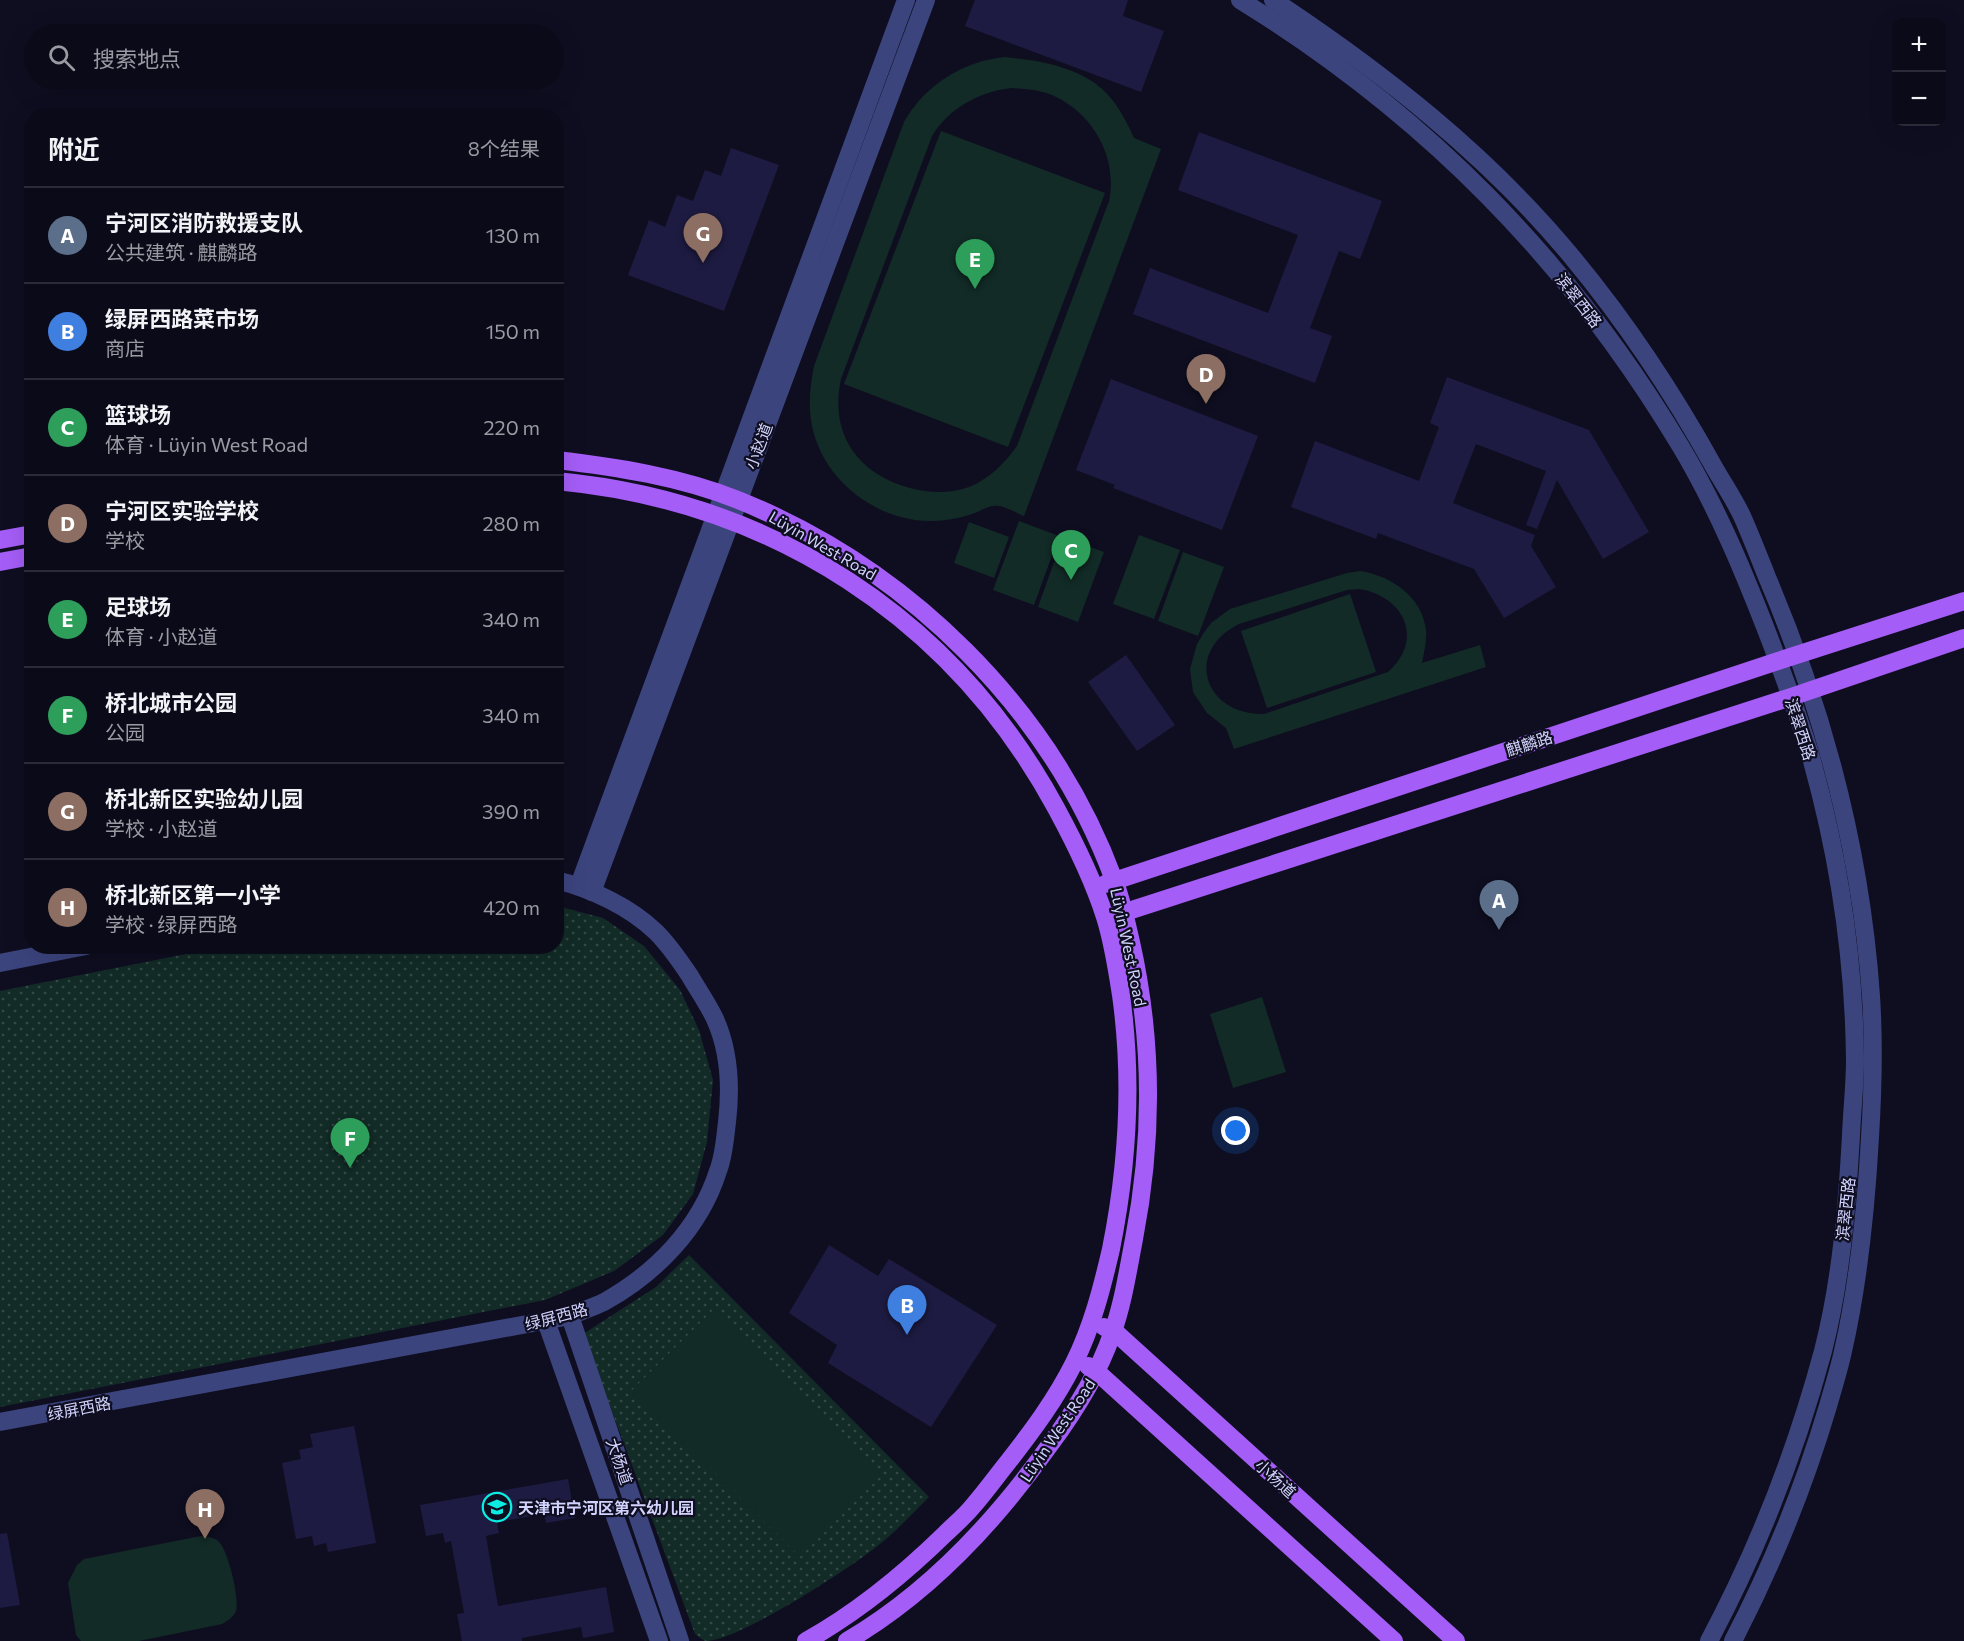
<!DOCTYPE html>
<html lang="zh">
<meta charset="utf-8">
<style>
:root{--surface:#0b0a19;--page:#191826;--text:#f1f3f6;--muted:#9a9aa2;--line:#2b2b38;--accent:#b45309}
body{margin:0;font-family:Commissioner,"Noto Sans SC",sans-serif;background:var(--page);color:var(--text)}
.controls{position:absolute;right:18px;top:18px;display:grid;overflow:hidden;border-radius:12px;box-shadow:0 6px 24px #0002}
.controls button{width:54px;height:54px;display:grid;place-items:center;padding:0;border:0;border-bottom:2px solid var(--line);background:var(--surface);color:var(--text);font:30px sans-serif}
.you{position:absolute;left:1236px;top:1131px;width:21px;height:21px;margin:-15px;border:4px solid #fff;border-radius:50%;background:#1a73e8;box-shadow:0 0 0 9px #1a73e833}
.badge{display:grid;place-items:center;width:39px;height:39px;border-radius:50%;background:var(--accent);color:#fff;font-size:20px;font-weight:700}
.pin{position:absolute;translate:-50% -50px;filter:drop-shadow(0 2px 3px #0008)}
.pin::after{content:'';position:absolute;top:32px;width:21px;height:18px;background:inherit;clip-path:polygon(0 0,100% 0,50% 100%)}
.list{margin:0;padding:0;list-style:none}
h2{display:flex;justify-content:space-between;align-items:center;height:78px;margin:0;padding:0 24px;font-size:26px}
h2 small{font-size:20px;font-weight:400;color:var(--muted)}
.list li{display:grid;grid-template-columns:39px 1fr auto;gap:18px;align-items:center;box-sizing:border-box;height:96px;padding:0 24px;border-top:2px solid var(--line)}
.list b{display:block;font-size:22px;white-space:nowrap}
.list p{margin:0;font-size:20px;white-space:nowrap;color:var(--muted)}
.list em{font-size:20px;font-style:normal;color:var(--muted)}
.icon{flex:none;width:33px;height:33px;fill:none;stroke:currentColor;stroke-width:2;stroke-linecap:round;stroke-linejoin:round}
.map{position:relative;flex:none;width:1964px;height:1641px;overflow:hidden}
.search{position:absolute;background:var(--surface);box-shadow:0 6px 24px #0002;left:24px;top:24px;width:540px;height:66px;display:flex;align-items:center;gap:15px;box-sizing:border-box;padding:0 21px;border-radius:33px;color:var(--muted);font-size:22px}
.panel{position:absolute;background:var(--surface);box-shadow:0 6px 24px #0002;left:24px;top:108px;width:540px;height:846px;border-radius:24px}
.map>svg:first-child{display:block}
.green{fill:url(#green-dots)}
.pitch{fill:#122b26;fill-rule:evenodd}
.building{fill:#1d1b41}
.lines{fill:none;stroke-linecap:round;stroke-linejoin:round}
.minor{stroke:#3c447e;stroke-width:18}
.major{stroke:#a55df7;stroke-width:18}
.labels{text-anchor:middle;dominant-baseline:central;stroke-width:4.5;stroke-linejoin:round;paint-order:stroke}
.street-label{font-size:16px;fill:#d1d3fd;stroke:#0f0e21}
.poi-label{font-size:16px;font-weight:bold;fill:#d1d3fd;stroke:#0f0e21;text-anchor:start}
</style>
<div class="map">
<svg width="1964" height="1641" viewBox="0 0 1964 1641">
<defs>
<pattern id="green-dots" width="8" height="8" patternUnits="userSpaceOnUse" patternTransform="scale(1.5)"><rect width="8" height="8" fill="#122b26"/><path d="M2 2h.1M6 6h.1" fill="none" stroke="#334946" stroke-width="1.8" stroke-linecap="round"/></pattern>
</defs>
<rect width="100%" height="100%" fill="#0f0e21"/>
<g class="green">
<polygon points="557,906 603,918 644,946 680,990 699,1030 713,1080 707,1142 693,1194 663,1235 614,1271 545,1300 0,1407 0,991 221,947 556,946"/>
<path d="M689 1255 929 1497C915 1511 901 1526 886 1539 859 1563 739 1641 706 1641 702 1640 698 1636 695 1634L583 1334 656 1287Z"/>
</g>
<g class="pitch">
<path d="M1005 57C1036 60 1076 66 1101 88 1116 101 1126 120 1134 138L1161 149 1024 516C1016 513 1002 504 994 506 987 506 979 512 972 514 960 518 945 521 932 521 877 522 823 480 812 426 808 405 810 386 814 366L904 122C925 85 963 61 1005 57ZM1011 88C1026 89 1042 90 1056 97 1094 115 1118 159 1109 201L1017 446C1005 463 989 479 969 487 950 494 929 493 910 488 857 474 829 433 841 379L932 136C949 108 979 92 1011 88Z"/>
<polygon points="941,131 1105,193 1008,447 844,384"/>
<polygon points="1019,521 1059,536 1034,605 993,590"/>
<polygon points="969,522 1009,537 994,578 954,563"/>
<polygon points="1139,535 1180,550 1154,619 1113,604"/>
<polygon points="1063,537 1104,552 1078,622 1038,607"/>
<polygon points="1183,552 1224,567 1198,636 1158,621"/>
<path d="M1360 571C1391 576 1422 596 1426 630 1427 641 1424 652 1422 663L1480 645 1486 667 1234 749 1226 728 1207 713 1193 692 1190 669 1197 644 1203 634 1211 623 1230 609 1347 573ZM1359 589C1404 596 1425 639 1388 672L1264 714C1203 715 1184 651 1239 624L1347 590Z"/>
<polygon points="1350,594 1376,672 1267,708 1241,631"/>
<polygon points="1262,997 1286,1072 1233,1088 1210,1014"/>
<polygon points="715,1308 882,1475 800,1557 632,1390"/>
<path d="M201 1536C208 1537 214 1537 219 1542 228 1550 240 1600 236 1611 233 1617 228 1621 222 1624L139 1641H81L76 1635 68 1583 77 1565 84 1559Z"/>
</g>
<g class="building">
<polygon points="975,0 1128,0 1123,16 1164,31 1141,92 965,26"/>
<polygon points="1199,132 1382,201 1360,259 1339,251 1310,328 1332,336 1315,383 1133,314 1150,268 1268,313 1298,235 1178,190"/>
<polygon points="731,148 779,165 724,311 628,275 649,220 665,227 677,195 693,201 705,170 721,176"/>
<polygon points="1447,377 1589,430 1649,532 1603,559 1557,480 1537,529 1526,525 1546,471 1476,444 1453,503 1535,535 1531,546 1556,587 1504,618 1474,569 1378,533 1376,539 1291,507 1315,441 1419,481 1439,427 1430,423"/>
<polygon points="1111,379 1258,436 1222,530 1113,488 1115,485 1076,470"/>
<polygon points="1126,655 1175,725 1137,751 1088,682"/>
<polygon points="829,1245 878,1276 889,1259 997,1325 931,1427 828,1363 837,1345 789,1313"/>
<polygon points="354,1426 376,1543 328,1552 326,1543 314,1546 312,1536 296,1539 282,1463 301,1459 299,1450 313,1447 310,1434"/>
<polygon points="568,1479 575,1518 546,1523 544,1514 497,1522 499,1533 486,1536 498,1606 606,1587 614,1632 583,1638 581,1627 522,1638 522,1641 462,1641 457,1614 464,1613 451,1541 445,1543 443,1533 426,1536 420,1505"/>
<polygon points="7,1533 20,1605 0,1608 0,1534"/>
</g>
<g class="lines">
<g class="minor">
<path d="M1240 0C1425 114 1569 260 1681 447 1718 509 1746 577 1772 645 1786 683 1801 721 1812 761 1839 858 1854 959 1855 1060 1855 1085 1852 1110 1851 1135 1847 1207 1841 1281 1823 1351 1796 1451 1758 1549 1709 1641"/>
<path d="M1273 0C1382 72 1488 155 1572 257 1626 322 1673 393 1714 467 1723 483 1734 499 1742 516 1751 536 1759 557 1767 577 1823 709 1861 852 1871 996 1874 1043 1873 1089 1870 1137 1866 1209 1859 1281 1843 1351 1839 1370 1833 1388 1828 1406 1804 1487 1772 1566 1733 1641"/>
<polyline points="579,885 906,0"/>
<polyline points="592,892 926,0"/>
<polyline points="0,963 86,946"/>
<polyline points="570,1316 680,1641"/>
<polyline points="546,1321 659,1641"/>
<path d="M0 1422 570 1316C581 1311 594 1307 604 1302 656 1273 700 1228 718 1171 724 1156 725 1138 727 1122 731 1088 729 1050 715 1019 708 1004 698 990 690 976 680 961 669 945 656 932 630 907 592 889 556 880"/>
</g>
<g class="major">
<path d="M556 460C617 467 681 477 738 500 907 568 1050 707 1114 880 1122 900 1126 921 1131 942 1153 1040 1153 1141 1134 1239 1128 1270 1123 1304 1112 1334 1098 1375 1075 1411 1049 1446 995 1522 929 1593 847 1641"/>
<path d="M556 481C772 501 953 618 1056 808 1075 843 1093 879 1105 917 1113 942 1117 969 1121 995 1133 1081 1128 1164 1111 1249 1102 1288 1092 1327 1074 1363 1056 1399 1033 1430 1008 1462 996 1477 985 1492 973 1506 965 1516 954 1525 945 1534 903 1575 858 1612 806 1641"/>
<polyline points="0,540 32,534"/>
<polyline points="0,562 32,556"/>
<polyline points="1105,884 1778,661 1964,601"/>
<polyline points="1113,916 1791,697 1964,638"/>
<polyline points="1104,1327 1114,1331 1456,1641"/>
<polyline points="1088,1366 1096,1371 1394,1641"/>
</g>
</g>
<defs>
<g id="school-ring" transform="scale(1.5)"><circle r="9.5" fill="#0f0e21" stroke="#0cede1" stroke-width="1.5"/><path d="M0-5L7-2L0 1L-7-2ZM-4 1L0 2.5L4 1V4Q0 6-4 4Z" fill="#0cede1"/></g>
</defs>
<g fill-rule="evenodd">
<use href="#school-ring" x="497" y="1507"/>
</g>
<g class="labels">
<g class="street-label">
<text transform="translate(1579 300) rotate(52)">滨翠西路</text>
<text transform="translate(758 446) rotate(-69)">小赵道</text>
<text transform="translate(823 545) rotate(30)">Lüyin West Road</text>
<text transform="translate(1801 729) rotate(72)">滨翠西路</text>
<text transform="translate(1529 743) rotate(-18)">麒麟路</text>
<text transform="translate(1129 947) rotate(78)">Lüyin West Road</text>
<text transform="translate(1845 1209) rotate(-84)">滨翠西路</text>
<text transform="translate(556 1316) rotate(-15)">绿屏西路</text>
<text transform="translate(79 1408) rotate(-11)">绿屏西路</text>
<text transform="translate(1057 1430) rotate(-56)">Lüyin West Road</text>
<text transform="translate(620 1461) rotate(71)">大杨道</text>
<text transform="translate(1276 1478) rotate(42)">小杨道</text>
</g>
<g class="poi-label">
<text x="518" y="1507">天津市宁河区第六幼儿园</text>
</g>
</g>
</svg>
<div class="controls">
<button>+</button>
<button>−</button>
</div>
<div class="you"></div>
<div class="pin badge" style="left:1499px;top:930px;background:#5c6f8a">A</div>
<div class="pin badge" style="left:907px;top:1335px;background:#3f7fe0">B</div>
<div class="pin badge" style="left:1071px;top:580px;background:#2e9e5b">C</div>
<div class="pin badge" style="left:1206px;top:404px;background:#8d6e63">D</div>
<div class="pin badge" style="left:975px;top:289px;background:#2e9e5b">E</div>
<div class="pin badge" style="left:350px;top:1168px;background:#2e9e5b">F</div>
<div class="pin badge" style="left:703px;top:263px;background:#8d6e63">G</div>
<div class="pin badge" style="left:205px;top:1539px;background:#8d6e63">H</div>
<div class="search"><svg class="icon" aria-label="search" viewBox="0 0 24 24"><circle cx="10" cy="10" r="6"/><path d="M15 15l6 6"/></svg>搜索地点</div>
<section class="panel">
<h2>附近<small>8个结果</small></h2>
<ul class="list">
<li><span class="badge" style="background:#5c6f8a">A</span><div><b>宁河区消防救援支队</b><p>公共建筑 · 麒麟路</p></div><em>130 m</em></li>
<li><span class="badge" style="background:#3f7fe0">B</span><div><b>绿屏西路菜市场</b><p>商店</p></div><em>150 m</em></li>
<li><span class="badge" style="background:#2e9e5b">C</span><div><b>篮球场</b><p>体育 · Lüyin West Road</p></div><em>220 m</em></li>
<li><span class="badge" style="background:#8d6e63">D</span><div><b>宁河区实验学校</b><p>学校</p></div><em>280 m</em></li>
<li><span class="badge" style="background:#2e9e5b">E</span><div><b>足球场</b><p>体育 · 小赵道</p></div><em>340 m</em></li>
<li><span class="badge" style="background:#2e9e5b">F</span><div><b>桥北城市公园</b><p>公园</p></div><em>340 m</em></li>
<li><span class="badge" style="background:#8d6e63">G</span><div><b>桥北新区实验幼儿园</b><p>学校 · 小赵道</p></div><em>390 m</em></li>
<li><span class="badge" style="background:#8d6e63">H</span><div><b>桥北新区第一小学</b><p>学校 · 绿屏西路</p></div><em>420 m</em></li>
</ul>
</section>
</div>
